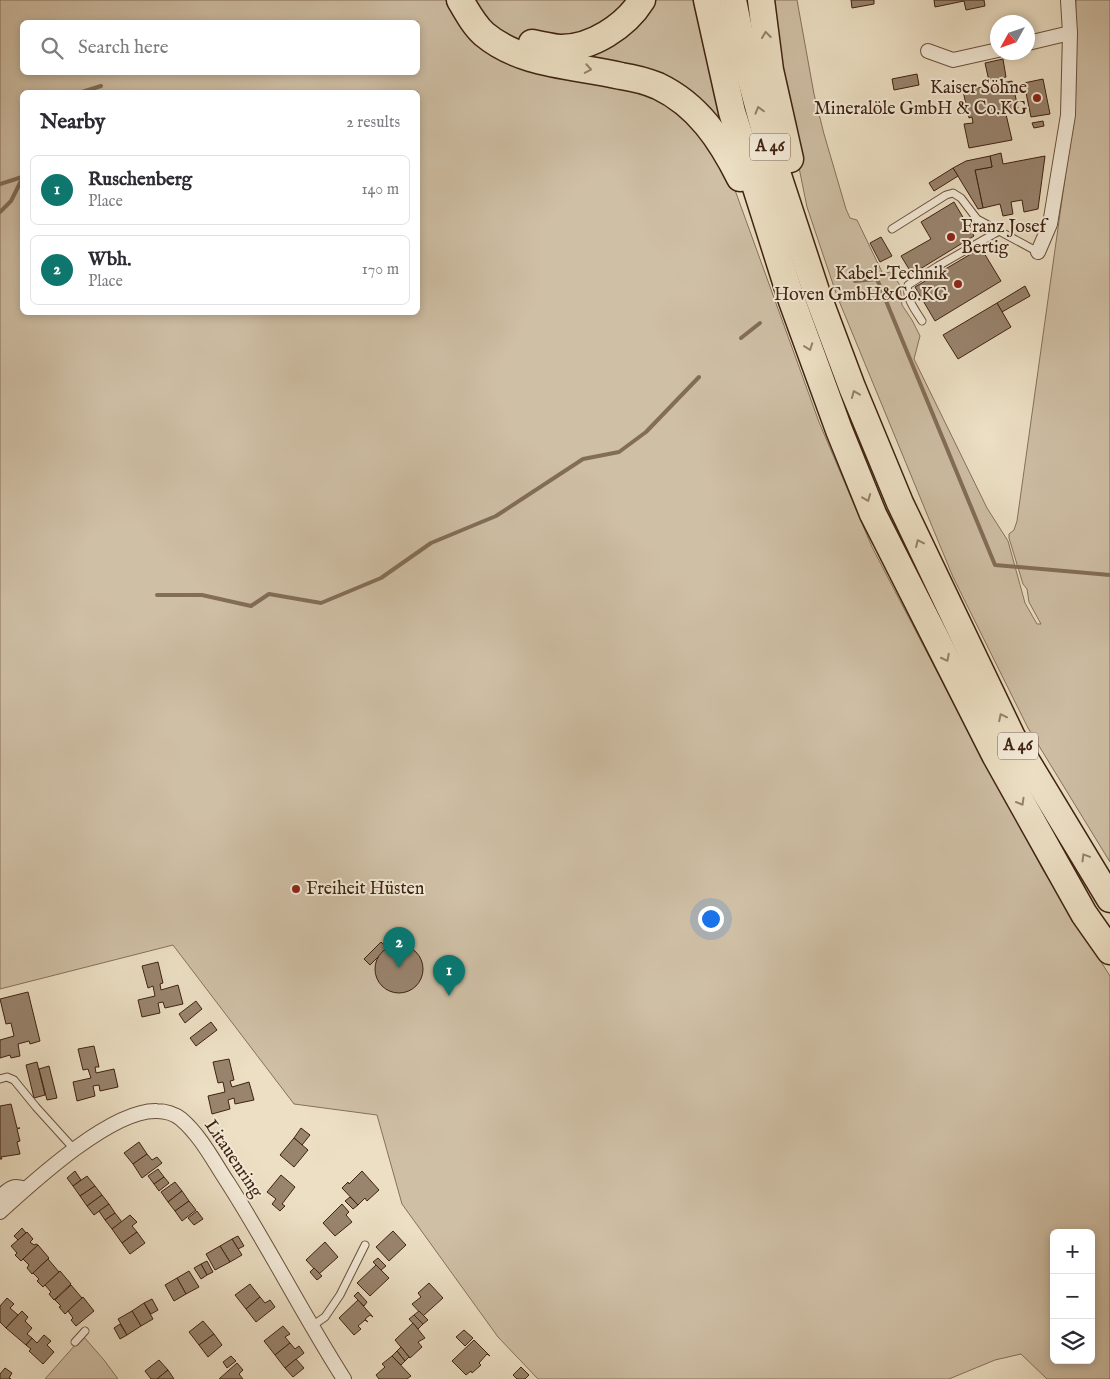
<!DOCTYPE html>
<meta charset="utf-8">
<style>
:root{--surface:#fff;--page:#f7f7f7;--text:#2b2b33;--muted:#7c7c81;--line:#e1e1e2;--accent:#0f766e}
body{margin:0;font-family:"IM FELL English",serif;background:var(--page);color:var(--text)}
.controls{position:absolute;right:15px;bottom:15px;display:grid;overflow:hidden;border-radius:8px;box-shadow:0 2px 8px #0003}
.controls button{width:45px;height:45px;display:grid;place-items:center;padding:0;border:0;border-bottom:1px solid var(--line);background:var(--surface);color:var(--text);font:25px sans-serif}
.compass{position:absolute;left:990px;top:15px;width:45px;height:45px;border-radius:50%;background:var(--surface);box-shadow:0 2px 8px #0003;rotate:230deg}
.you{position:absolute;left:710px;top:918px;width:18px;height:18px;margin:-12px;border:4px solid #fff;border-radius:50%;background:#1a73e8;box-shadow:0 0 0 8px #1a73e833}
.badge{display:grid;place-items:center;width:32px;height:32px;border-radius:50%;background:var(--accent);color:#fff;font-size:16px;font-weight:700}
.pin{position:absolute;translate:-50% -41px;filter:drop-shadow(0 1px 2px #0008)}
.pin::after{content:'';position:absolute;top:26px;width:18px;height:15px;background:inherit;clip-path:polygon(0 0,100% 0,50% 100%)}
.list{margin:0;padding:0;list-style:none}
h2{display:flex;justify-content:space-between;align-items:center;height:65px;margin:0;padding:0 20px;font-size:21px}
h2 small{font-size:16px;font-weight:400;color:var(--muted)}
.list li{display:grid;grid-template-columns:32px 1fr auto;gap:15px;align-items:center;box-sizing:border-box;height:70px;margin:0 10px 10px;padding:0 10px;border:1px solid var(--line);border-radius:8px}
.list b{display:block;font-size:19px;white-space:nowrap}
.list p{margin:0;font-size:16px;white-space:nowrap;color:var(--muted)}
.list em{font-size:16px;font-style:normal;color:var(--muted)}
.icon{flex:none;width:28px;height:28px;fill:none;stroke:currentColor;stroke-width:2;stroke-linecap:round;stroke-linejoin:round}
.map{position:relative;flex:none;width:1110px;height:1379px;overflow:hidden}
.search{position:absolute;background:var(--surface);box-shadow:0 2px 8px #0003;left:20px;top:20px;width:400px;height:55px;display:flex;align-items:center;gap:12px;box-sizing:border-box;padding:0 18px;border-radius:8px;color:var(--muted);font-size:19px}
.panel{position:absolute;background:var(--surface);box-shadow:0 2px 8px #0003;left:20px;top:90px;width:400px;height:225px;border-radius:8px}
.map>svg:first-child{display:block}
.green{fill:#cfbfa5;stroke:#87705b;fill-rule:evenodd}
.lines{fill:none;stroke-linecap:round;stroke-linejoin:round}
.stream{stroke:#836d57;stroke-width:4}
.building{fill:#99846e;stroke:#3f2211}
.service-casing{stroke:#6a513e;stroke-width:9}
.minor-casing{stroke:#6a513e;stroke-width:16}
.motorway-casing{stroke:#3f2211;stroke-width:29}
.service{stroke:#f3ead8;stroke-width:7}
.minor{stroke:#f3ead8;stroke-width:14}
.motorway{stroke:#ecdfc3;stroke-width:26}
.oneway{stroke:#96806a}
.poi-dot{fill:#8f2418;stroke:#f3ead8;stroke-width:2}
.labels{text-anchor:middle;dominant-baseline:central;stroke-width:4;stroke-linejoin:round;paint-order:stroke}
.shield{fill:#f3ead8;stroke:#755e4d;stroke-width:1}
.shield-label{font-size:16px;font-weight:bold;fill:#3f2211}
.poi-label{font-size:18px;fill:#3f2211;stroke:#f3ead8;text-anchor:end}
.street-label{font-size:18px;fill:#3f2211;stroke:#f3ead8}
</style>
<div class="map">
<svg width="1110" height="1379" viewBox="0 0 1110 1379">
<rect width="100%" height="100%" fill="#ecdfc3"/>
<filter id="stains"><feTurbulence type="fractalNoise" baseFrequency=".004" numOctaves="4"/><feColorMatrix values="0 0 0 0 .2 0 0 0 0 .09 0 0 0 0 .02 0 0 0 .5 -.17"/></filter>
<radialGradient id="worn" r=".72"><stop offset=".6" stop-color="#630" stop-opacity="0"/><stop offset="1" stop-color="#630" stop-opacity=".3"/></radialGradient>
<g class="green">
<path d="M0 0H693L722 122 708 136 731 179 819 422 872 547 959 714 1043 870 1110 976V1379H1047L1021 1354 995 1360 949 1379H538L498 1337 402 1204 377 1115 294 1104 173 945 0 989ZM22 22H418V72H22ZM22 92H418V312H22ZM1054 1233H1091V1360H1054Z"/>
<polygon points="771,0 797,0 814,94 824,134 846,209 850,218 857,220 883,274 890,272 900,285 902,305 912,320 920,336 914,359 987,508 1008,541 1025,603 1037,624 1041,624 1029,602 1027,589 1023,584 1009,538 1009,534 1014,530 1017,521 1072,128 1076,0 1110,0 1110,862 1028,728 953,577 837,296 807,207 781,79"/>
<polygon points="83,1336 104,1360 118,1379 45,1379"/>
</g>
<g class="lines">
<g class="stream">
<polyline points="82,92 101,86"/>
<polyline points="0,184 22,177"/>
<polyline points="0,212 11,201 22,179"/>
<polyline points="855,281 877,279 995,565 1110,575"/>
<polyline points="741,338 760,323"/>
<polyline points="157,595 202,595 251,606 269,594 321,603 381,578 431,543 496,516 583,459 619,452 646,432 699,377"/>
</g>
</g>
<g class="building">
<polygon points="851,0 874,0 874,4 852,8"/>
<polygon points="934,0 984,0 985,6 966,10 964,1 935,7"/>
<polygon points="1003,59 1006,77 989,81 985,63"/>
<polygon points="917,74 919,85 894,90 892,79"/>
<polygon points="1043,79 1050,114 1031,117 1024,83"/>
<polygon points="1012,81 1018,108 1005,110 1012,140 969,148 964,124 973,123 972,117 969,118 963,91"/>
<polygon points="1043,121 1044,126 1034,128 1032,123"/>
<polygon points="1001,153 1003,164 1045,156 1038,209 1024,212 1022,200 1011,202 1013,214 1003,216 1000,204 983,208 975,170 992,167 990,156"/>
<polygon points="990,156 992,167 975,170 983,208 978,209 953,168 966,161"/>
<polygon points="953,168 958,176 934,191 929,183"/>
<polygon points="954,202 974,236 912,274 901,256 931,239 921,222"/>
<polygon points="881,237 892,256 880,262 870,243"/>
<polygon points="981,248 1001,281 935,321 915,287"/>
<polygon points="1025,286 1030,296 1002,312 997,303"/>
<polygon points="997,303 1011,327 958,359 943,335"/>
<polygon points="381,942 387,948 370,965 364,959"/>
<circle cx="399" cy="969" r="24"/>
<polygon points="158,962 163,983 160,984 161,990 178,985 183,1004 165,1008 163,1002 158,1003 160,1013 142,1017 138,1000 155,996 153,986 148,988 142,966"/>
<polygon points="28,992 40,1041 30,1044 29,1041 18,1044 20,1056 11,1058 10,1055 0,1058 0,1040 14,1036 11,1023 6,1024 0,999"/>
<polygon points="196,1001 202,1009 185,1023 179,1014"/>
<polygon points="211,1022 217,1030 196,1046 190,1038"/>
<polygon points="94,1046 99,1067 95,1067 96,1073 114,1069 118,1087 100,1091 99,1085 93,1086 95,1096 77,1101 73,1082 91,1078 88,1069 83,1070 78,1049"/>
<polygon points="229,1059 234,1080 230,1081 232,1087 249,1082 254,1100 235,1104 234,1098 228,1100 230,1109 212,1114 208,1096 225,1092 223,1082 218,1083 213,1062"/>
<polygon points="37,1062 45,1095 34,1098 26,1065"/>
<polygon points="49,1066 57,1098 47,1100 39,1069"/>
<polygon points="11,1104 17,1128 20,1128 17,1129 20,1141 17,1142 20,1154 1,1157 2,1159 0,1159 0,1106"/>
<polygon points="301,1128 310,1135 302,1145 294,1138"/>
<polygon points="294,1138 308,1150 294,1167 280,1155"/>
<polygon points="139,1142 147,1154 133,1164 124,1153"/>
<polygon points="147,1154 152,1160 157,1157 162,1163 142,1178 133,1164"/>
<polygon points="158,1169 164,1177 154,1184 148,1176"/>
<polygon points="75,1171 81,1180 73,1186 67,1178"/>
<polygon points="362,1171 379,1190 367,1201 365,1198 358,1205 342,1188 348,1182 349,1184"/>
<polygon points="281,1175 295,1187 282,1204 285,1206 280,1211 272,1204 276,1199 267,1192"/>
<polygon points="87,1176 95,1186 80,1196 73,1186"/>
<polygon points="164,1177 169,1183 159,1191 154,1184"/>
<polygon points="175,1182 182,1191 168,1202 161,1192"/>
<polygon points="95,1186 102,1195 87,1206 80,1196"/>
<polygon points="182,1191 189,1201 175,1211 168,1202"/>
<polygon points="102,1195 109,1204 94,1215 87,1206"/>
<polygon points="350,1197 358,1205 353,1209 345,1201"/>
<polygon points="189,1201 196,1210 182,1221 175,1211"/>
<polygon points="109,1204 115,1213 105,1220 99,1211"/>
<polygon points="342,1204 349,1212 346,1215 352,1222 335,1236 323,1223"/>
<polygon points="197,1211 203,1219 194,1225 188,1218"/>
<polygon points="115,1213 122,1222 112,1229 105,1220"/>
<polygon points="130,1215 137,1222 132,1226 137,1232 122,1243 112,1229"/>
<polygon points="22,1228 26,1233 18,1240 14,1236"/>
<polygon points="393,1231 406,1245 389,1261 376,1247"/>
<polygon points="27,1232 33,1239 30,1242 34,1245 36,1244 38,1245 21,1261 15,1255 17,1253 11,1246"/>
<polygon points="137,1232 145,1243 130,1254 122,1243"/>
<polygon points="238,1236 244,1246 238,1249 232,1239"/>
<polygon points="232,1239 242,1255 230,1262 220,1246"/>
<polygon points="325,1242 338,1257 319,1274 306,1260"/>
<polygon points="38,1245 49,1258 32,1274 27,1268 29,1265 23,1259"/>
<polygon points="220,1246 230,1262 215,1270 206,1254"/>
<polygon points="378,1258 386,1266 381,1270 373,1262"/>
<polygon points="48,1259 59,1272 43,1287 37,1281 39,1279 33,1273"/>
<polygon points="207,1261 213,1272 207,1275 201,1264"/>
<polygon points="201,1264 207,1275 201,1279 194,1268"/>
<polygon points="376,1265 389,1278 370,1296 357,1283"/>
<polygon points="314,1268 322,1276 317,1280 310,1272"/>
<polygon points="60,1271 71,1284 54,1300 49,1294 51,1292 45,1285"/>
<polygon points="189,1271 199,1287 186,1294 177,1278"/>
<polygon points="177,1278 186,1294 174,1301 165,1285"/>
<polygon points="429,1283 443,1298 423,1316 412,1304 421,1297 418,1293"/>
<polygon points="250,1284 260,1297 246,1309 235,1295"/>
<polygon points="71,1285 82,1298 65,1314 59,1307 61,1306 55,1300"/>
<polygon points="358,1292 367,1302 364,1306 354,1296"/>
<polygon points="83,1297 94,1311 76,1326 71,1320 73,1318 68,1311"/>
<polygon points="260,1297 265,1303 270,1300 275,1307 256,1322 246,1309"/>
<polygon points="7,1298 14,1304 10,1308 18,1315 6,1328 0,1322 0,1306"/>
<polygon points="152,1299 158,1310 151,1314 144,1303"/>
<polygon points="358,1300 373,1317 370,1315 365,1319 368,1322 365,1320 358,1326 361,1329 354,1335 339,1318"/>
<polygon points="144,1303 153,1319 141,1326 132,1311"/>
<polygon points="22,1311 28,1317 25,1321 32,1328 27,1334 32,1338 26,1345 6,1328"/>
<polygon points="132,1311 141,1326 127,1335 118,1319"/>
<polygon points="419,1311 428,1320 423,1324 414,1315"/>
<polygon points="414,1315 423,1324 418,1329 409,1319"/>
<polygon points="203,1321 214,1334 199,1345 189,1332"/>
<polygon points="413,1323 425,1338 418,1342 422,1347 410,1358 395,1340"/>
<polygon points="120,1324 127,1335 120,1339 114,1328"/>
<polygon points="283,1326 290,1334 285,1337 290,1343 275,1355 264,1341"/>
<polygon points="464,1330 473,1338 465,1346 456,1337"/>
<polygon points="214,1334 222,1345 208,1357 199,1345"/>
<polygon points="44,1335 51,1341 47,1345 54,1352 43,1364 29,1351 31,1349 26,1345 32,1338 37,1343"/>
<polygon points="474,1340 490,1356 487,1354 479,1363 481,1365 472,1373 471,1371 466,1375 452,1361"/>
<polygon points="290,1343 295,1349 299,1346 304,1353 285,1368 275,1355"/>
<polygon points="401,1347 409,1357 405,1361 397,1351"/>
<polygon points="397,1351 405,1361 401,1365 392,1356"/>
<polygon points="231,1356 236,1361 227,1368 223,1362"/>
<polygon points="392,1356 411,1376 407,1379 379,1379 376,1375 385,1367 382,1364"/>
<polygon points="296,1359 304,1368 293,1377 285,1368"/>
<polygon points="159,1360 168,1370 157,1379 151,1379 145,1371"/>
<polygon points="237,1363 243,1370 239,1374 243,1379 219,1379"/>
<polygon points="521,1367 529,1375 525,1379 517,1379 513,1375"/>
<polygon points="5,1368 12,1373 9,1378 11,1379 0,1379 0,1374"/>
<polygon points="168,1370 174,1379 157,1379"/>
</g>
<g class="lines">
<g class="service-casing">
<g id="service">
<polyline points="892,229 946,195 953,193 961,198 977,219 1038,252"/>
<path d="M922 321C916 311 905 298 908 285L938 266 999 231"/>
<polyline points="0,1079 7,1077 14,1080 36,1107 74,1149"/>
<polyline points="312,1326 325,1317 340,1295 365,1245"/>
<polyline points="75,1342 85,1331"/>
</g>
</g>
<g class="minor-casing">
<g id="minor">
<polyline points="1028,43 1070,33"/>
<polyline points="928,51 953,60 998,50"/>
<polyline points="1038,252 1050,224 1068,115 1070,33 1068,0"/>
<path d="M0 1197C9 1189 13 1184 25 1189"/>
<path d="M0 1212C33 1182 112 1109 157 1111 165 1111 175 1114 181 1119 201 1136 214 1162 228 1183 269 1247 303 1315 344 1379"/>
</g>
</g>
<g class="motorway-casing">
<g id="motorway">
<path d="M460 0C467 12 474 25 484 34 522 66 575 65 621 76 634 78 646 81 658 86 698 105 721 140 740 178"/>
<polyline points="707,0 732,112 792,301 839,430 873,514 995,755 1084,914 1110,951"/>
<polyline points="733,0 744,54 772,157 816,291 852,387 900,503 1012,737 1110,899"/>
<polyline points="761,0 770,70 790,159"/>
<path d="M532 43C541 45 550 47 559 48 591 49 626 26 642 0"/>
</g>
</g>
<use href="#service" class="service"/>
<use href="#minor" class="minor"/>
<use href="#motorway" class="motorway"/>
</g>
<defs><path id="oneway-chevron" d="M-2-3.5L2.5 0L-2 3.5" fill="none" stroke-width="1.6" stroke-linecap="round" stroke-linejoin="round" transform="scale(1.25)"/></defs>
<g class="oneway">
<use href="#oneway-chevron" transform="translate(766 35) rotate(-97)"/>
<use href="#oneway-chevron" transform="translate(588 69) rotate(10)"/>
<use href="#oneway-chevron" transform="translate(759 110) rotate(-106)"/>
<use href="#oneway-chevron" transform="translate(809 347) rotate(70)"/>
<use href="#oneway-chevron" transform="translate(855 394) rotate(-112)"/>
<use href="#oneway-chevron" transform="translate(867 498) rotate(68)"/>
<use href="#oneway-chevron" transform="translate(919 543) rotate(-115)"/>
<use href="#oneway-chevron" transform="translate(946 658) rotate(63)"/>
<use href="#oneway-chevron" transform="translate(1002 717) rotate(-116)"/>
<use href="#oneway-chevron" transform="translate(1021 802) rotate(60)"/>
<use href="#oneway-chevron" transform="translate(1085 857) rotate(-121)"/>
</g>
<g class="poi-dot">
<circle cx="1037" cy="98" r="5"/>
<circle cx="951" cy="237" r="5"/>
<circle cx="958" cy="284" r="5"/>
<circle cx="296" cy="889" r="5"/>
</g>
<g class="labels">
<g class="shield">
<rect x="750" y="133.5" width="40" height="27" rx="4"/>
<rect x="998" y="732.5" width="40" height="27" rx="4"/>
</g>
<g class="shield-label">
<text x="770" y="147">A 46</text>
<text x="1018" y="746">A 46</text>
</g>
<g class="poi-label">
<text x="1027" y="88">Kaiser Söhne<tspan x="1027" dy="21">Mineralöle GmbH &amp; Co.KG</tspan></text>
<text x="961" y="227" text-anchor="start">Franz Josef<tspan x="961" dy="21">Bertig</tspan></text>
<text x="948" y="274">Kabel-Technik<tspan x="948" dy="21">Hoven GmbH&amp;Co.KG</tspan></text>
<text x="306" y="889" text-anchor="start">Freiheit Hüsten</text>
</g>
<g class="street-label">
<text transform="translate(233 1159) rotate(56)">Litauenring</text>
</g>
</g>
<rect width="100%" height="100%" filter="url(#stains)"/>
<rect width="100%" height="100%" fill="url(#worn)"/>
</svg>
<div class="controls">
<button>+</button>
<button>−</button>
<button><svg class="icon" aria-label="layers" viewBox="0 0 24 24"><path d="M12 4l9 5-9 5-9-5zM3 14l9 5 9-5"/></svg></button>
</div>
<svg class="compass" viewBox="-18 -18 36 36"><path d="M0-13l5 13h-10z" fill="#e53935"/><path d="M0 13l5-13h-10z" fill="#7c7c81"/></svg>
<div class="you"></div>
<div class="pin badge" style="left:449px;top:996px">1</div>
<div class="pin badge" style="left:399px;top:968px">2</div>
<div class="search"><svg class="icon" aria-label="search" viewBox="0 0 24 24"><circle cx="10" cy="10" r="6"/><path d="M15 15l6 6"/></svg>Search here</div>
<section class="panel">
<h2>Nearby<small>2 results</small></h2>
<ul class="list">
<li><span class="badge">1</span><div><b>Ruschenberg</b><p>Place</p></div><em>140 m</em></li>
<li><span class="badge">2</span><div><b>Wbh.</b><p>Place</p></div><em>170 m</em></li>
</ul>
</section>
</div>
